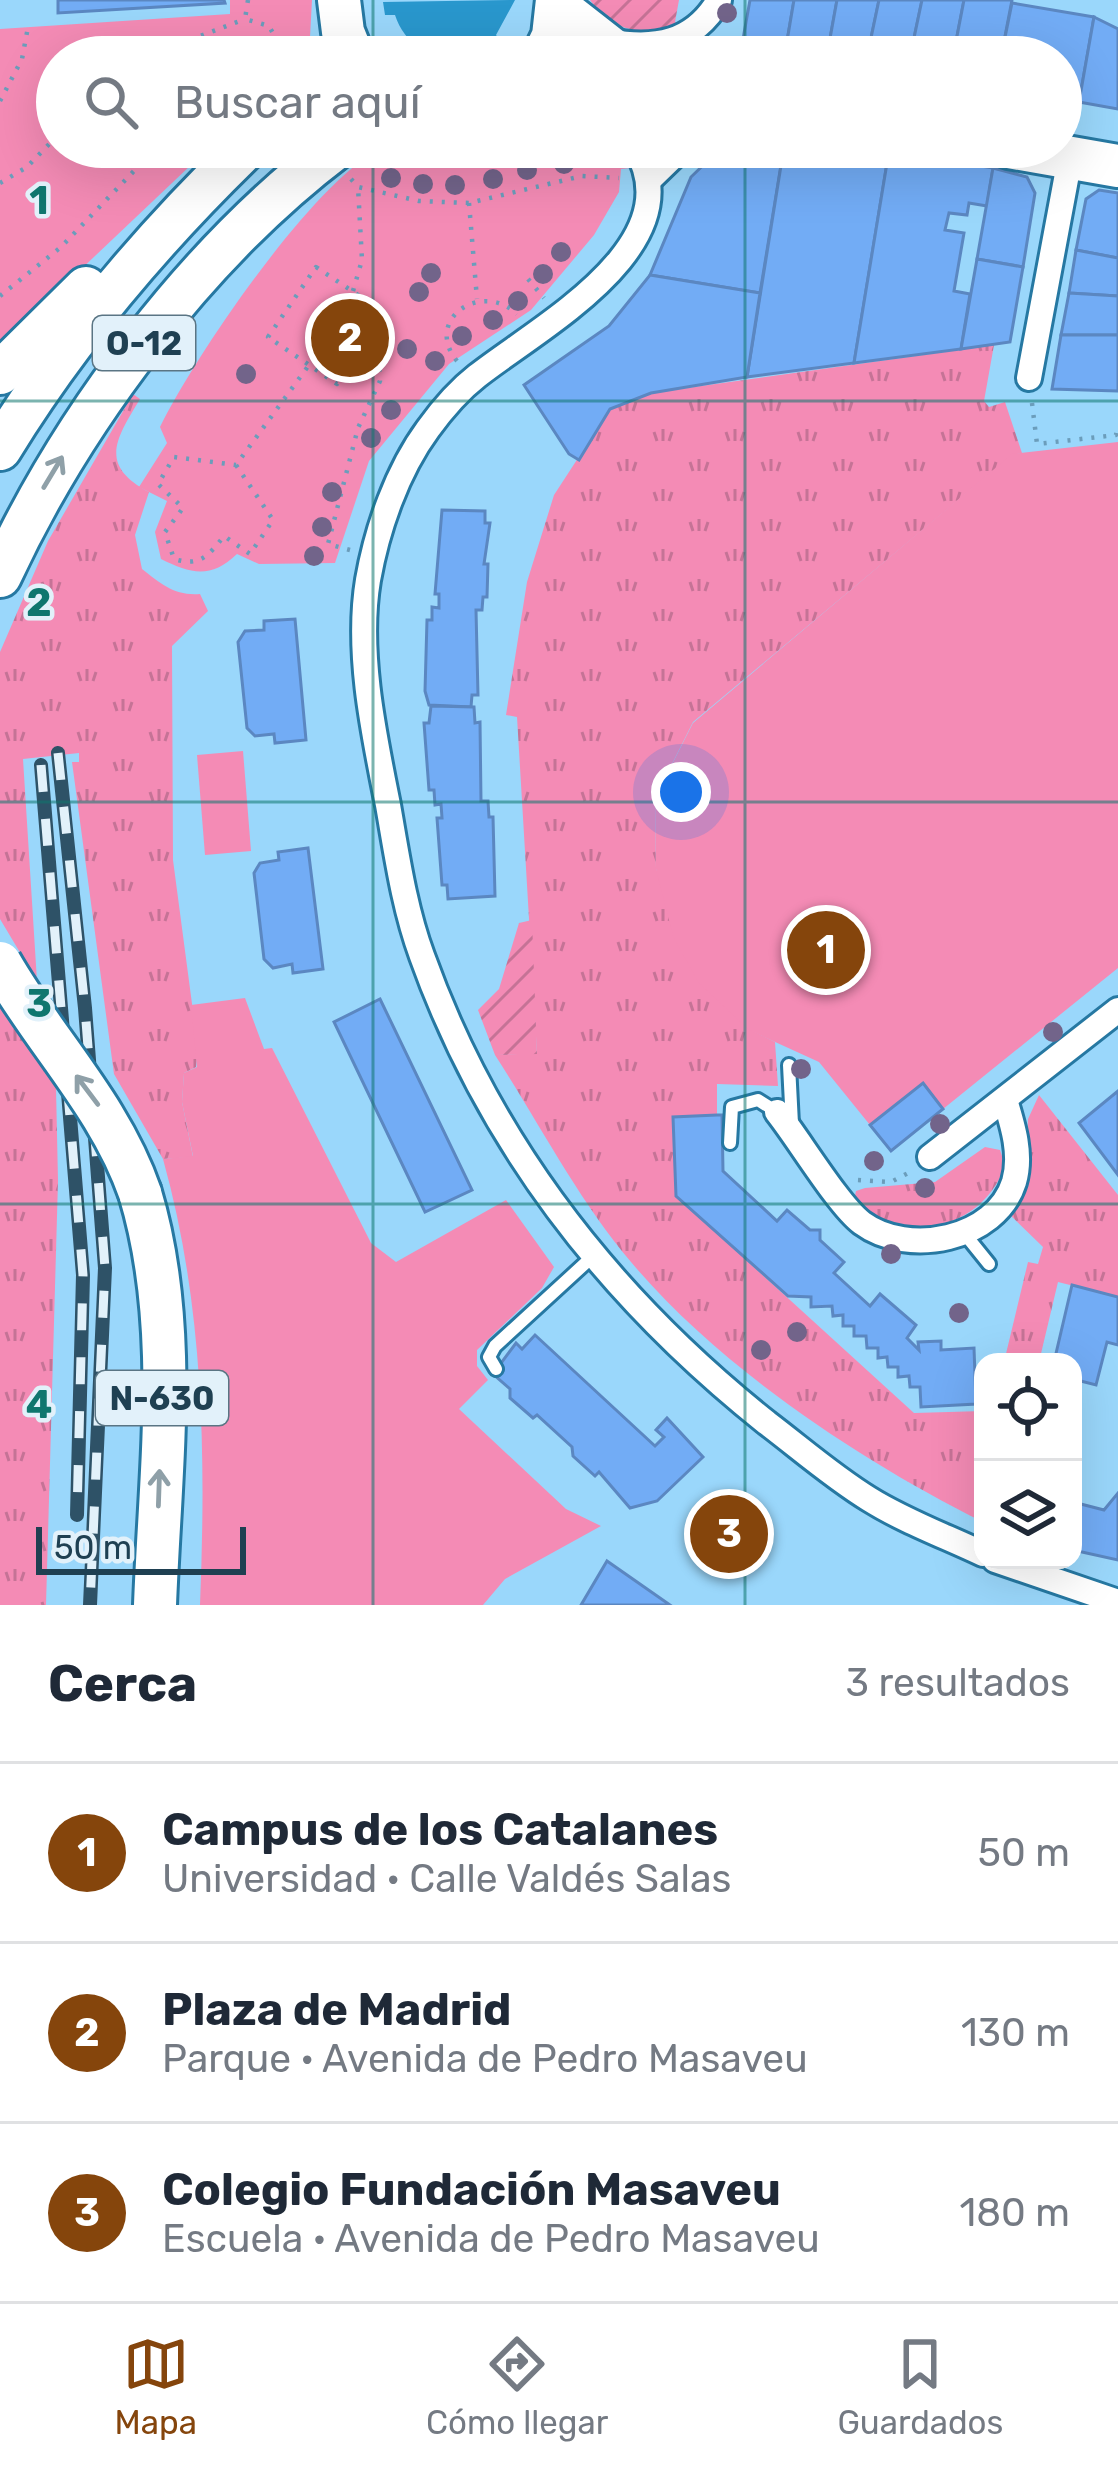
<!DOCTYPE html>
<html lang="es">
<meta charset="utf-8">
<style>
:root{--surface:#fff;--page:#f2f2f3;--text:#1f2937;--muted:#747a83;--line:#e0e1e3;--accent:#85450c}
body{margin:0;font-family:Rubik,sans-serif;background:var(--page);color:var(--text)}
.controls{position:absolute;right:36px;bottom:36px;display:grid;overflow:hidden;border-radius:24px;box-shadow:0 12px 48px #0002}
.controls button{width:108px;height:108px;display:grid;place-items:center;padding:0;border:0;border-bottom:3px solid var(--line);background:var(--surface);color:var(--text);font:60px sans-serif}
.scale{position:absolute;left:36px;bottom:30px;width:210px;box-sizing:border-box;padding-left:12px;border:6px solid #1f4052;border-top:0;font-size:33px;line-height:42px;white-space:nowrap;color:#1f4052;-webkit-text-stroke:9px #e2f1fa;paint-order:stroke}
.you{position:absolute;left:681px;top:792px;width:42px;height:42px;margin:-30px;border:9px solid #fff;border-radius:50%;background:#1a73e8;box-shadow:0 0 0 18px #1a73e833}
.badge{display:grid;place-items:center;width:78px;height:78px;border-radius:50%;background:var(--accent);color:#fff;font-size:39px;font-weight:700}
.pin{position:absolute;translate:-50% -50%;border:6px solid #fff;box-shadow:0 3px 12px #0006}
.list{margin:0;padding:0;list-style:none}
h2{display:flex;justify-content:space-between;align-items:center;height:156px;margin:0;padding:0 48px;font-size:51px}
h2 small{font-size:39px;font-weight:400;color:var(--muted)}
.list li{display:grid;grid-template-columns:78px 1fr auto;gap:36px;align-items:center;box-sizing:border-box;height:180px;padding:0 48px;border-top:3px solid var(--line)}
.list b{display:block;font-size:45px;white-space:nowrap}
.list p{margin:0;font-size:39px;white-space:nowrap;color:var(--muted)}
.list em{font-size:39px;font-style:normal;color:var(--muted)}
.icon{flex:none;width:66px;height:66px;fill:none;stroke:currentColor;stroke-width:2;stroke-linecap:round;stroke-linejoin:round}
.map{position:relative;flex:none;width:1118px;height:1605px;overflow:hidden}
.search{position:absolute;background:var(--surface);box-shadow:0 12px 48px #0002;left:36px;right:36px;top:36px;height:132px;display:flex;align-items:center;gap:30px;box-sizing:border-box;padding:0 42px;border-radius:66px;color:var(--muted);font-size:45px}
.sheet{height:696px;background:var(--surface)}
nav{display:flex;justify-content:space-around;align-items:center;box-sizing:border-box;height:168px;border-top:3px solid var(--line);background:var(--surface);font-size:33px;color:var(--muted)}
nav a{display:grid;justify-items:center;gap:6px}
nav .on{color:var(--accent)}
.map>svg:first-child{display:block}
.grass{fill:url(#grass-tufts)}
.park{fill:#f48bb5}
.garden{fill:url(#garden-furrows)}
.water{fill:#2997cd}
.building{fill:#72acf5;stroke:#5b87c1;stroke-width:3}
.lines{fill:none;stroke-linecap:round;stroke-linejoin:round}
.lane-casing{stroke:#2678a2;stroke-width:18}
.street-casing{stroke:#2678a2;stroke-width:30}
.highway-casing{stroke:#2678a2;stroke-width:48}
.path{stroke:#6b9dbb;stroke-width:4.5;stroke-dasharray:3 9;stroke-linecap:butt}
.lane{stroke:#fff;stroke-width:12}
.street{stroke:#fff;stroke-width:24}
.highway{stroke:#fff;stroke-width:42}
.rail-casing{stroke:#2e5267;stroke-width:14}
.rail{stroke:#e2f1fa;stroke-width:9;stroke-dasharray:27;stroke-linecap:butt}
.highway-bridge-casing{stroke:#2678a2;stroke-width:48;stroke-linecap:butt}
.highway-bridge{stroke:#fff;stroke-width:42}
.tree{fill:#72648a}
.oneway{stroke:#8fa0a8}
.grid{fill:none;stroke:#0f766e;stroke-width:3;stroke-opacity:0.55}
.labels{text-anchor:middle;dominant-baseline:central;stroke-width:9;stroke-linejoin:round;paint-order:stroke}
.shield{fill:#e2f1fa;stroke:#5a7584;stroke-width:3}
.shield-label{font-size:33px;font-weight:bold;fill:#1f4052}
.grid-label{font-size:39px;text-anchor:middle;font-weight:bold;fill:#0f766e;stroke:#e2f1fa;stroke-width:9;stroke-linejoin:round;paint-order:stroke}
</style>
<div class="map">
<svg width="1118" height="1605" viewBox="0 0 1118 1605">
<defs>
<pattern id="grass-tufts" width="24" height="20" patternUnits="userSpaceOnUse" patternTransform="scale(3)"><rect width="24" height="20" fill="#f48bb5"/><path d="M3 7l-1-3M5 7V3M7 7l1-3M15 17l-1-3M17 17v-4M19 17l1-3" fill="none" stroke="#c57396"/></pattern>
<pattern id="garden-furrows" width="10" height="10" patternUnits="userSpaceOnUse" patternTransform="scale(3)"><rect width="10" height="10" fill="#f48bb5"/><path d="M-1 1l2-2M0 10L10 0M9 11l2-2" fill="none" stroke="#c57396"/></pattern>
</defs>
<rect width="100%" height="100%" fill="#9ad7fb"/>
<g class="grass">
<path d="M994 345 984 401 989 407 1005 402 1022 453 1012 455 693 722 655 798 656 869 749 1029 775 1042 778 1086 717 1084V1115L673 1117 676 1196 914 1413 983 1411V1522C861 1461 720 1368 631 1262 579 1201 539 1123 495 1055L537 1053 517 717 506 715 527 582 554 495 610 409 651 393Z"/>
<path d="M133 394 140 399C116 439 98 465 149 492L135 535 142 569C161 584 175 596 200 594L208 611 172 646 173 860 198 1049 196 1067 184 1073 182 1102 193 1157 163 1159 114 1074 72 762H79V753L23 759 37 981 0 919V652L48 541Z"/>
<polygon points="0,999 56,1088 58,1181 46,1605 0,1605"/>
<polygon points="1039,1095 1118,1195 1118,1297 1058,1282 1039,1362 1004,1362 1028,1262 1038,1264 1043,1247 1005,1210 1025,1182 1028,1119"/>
<path d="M985 1147 1000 1150 1005 1165C985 1228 902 1250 854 1200L856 1191 865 1188 935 1182Z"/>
</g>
<g class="park">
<polygon points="230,0 312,0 310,37 296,57 57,57 57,147 210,147 0,346 0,29 230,14"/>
<path d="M383 147H619L630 168 621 169 619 192 594 235 531 310 449 364 369 461 335 563 259 564 237 554C211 579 191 574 161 559L155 532 167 501 139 487 167 443 160 427C195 356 313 181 383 147Z"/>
<polygon points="1118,442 1118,968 891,1151 819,1062 749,1030 698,982 673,936 656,869 655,798 693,723 1012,454"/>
<polygon points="243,751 251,851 205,855 197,755"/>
<path d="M245 998 264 1049 272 1048 371 1243 396 1262 506 1200 554 1267 542 1288 477 1350V1366L488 1380 459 1409 566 1509 601 1526 505 1579 483 1605H200C206 1454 204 1306 163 1159L193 1156 182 1102 184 1073 197 1067 191 1005Z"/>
</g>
<g class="garden">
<path d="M590 0H679L675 22 686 26C647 36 616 35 590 0Z"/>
<polygon points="532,920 537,1054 495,1055 478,1010 499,989 519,923"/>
</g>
<path class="water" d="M515 0 496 35 502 43C464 72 410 61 395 15H385L383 2Z"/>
<g class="building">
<polygon points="58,0 224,0 225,3 58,13"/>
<polygon points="750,0 794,0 786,47 743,39"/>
<polygon points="794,0 837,0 827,55 786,47"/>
<polygon points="837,0 879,0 867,57 827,55"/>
<polygon points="879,0 922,0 910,57 867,57"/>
<polygon points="922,0 964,0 953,57 910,57"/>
<polygon points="964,0 1012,0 1001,57 953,57"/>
<polygon points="1012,3 1094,17 1079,102 1061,98 1061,57 1001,57"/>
<polygon points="1094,17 1118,29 1118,109 1079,102"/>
<polygon points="722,147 784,147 760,293 650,275 691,177"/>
<polygon points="784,147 889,151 854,363 747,377"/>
<polygon points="889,151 993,168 987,206 969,203 967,215 949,213 945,230 964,233 954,291 970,294 961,349 854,363"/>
<polygon points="993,168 1027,177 1035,193 1023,267 977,259"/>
<polygon points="1099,190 1118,193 1118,258 1076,250 1086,199"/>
<polygon points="1076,250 1118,258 1118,296 1069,293"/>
<polygon points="977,259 1023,267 1010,342 961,349"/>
<polygon points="650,275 760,293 747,377 651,393 610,409 579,460 569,454 524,385 609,326"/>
<polygon points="1069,293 1118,296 1118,335 1061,335"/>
<polygon points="1061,335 1118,335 1118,391 1052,389"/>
<polygon points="442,510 485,511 485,523 490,523 484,564 488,564 487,597 483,597 482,610 476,610 478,695 472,695 471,707 429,705 425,691 427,620 432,620 432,607 439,608 439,594 435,594"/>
<polygon points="295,619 306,740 275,743 274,734 255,736 247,728 238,642 245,631 264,630 264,621"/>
<polygon points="431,706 474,707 475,723 480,722 481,801 488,801 489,817 493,817 495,896 448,899 447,885 442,885 437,818 442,818 441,804 435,805 434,790 429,790 424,723 429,723"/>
<polygon points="308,848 323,969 293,973 292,964 273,968 264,959 254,873 260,863 279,860 278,852"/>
<polygon points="380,999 472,1190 425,1212 334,1022"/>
<polygon points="923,1083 943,1109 891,1151 870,1125"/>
<polygon points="1118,1091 1118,1175 1079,1123"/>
<polygon points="717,1115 722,1115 723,1171 777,1221 787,1210 810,1230 820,1230 820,1240 844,1262 834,1273 870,1306 880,1294 916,1325 907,1338 919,1350 918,1342 941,1341 941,1350 974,1348 976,1404 921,1407 920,1387 910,1387 909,1376 898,1377 898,1367 888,1367 887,1357 878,1358 878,1348 867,1348 866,1336 854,1336 854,1326 843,1326 843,1315 833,1316 832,1306 811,1307 811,1297 788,1296 676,1196 673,1117"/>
<polygon points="1072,1285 1118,1297 1118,1345 1107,1342 1096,1385 1073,1379 1073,1362 1054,1362"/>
<polygon points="535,1335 655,1446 664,1437 656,1430 667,1418 703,1457 657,1501 630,1508 599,1472 595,1476 573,1456 572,1447 537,1415 533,1418 510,1398 510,1389 493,1374 516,1343 522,1349"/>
<polygon points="1118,1493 1118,1560 1073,1550 1073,1502 1104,1510"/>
<polygon points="607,1561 670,1605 581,1605"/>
</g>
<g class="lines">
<g class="lane-casing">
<g id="lane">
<polyline points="789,1065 792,1124"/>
<polyline points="730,1143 732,1107 758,1100 777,1112"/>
<polyline points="964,1233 989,1264"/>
<polyline points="496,1369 489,1357 495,1346 591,1258"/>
</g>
</g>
<g class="street-casing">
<g id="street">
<path d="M608 41C655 50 694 43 719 0"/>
<path d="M635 147C695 245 539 327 477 376 459 390 441 411 428 429 397 471 377 529 368 580 356 652 374 735 388 805 397 856 404 907 422 956 490 1146 610 1298 767 1423 800 1448 833 1477 869 1499 904 1521 945 1536 983 1554"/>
<polyline points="649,180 683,147"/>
<polyline points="1029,378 1070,158"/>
<path d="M777 1112C798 1138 838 1205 862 1223 908 1257 996 1240 1014 1182 1022 1155 1013 1126 1005 1100"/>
<polyline points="930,1157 1118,1010"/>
<polyline points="995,1560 1118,1602"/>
</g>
</g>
<g class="highway-casing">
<g id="highway">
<polyline points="339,0 343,32 353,57"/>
<polyline points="558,7 622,57"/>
<polyline points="543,57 553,36 557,0"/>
<polyline points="1009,147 1118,166"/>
<polyline points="0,373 86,288"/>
<path d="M0 449C69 336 152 239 247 147"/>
<path d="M0 576C73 418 197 253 337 147"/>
<path d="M140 1193C180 1325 160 1469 155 1605"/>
</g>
</g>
<g class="path">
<polyline points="248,0 245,19 269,26 286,57"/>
<polyline points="145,57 245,19"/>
<polyline points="0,101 22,59 28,27"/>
<polyline points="351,179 358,187 419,201 469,203 582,176 619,178"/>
<polyline points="0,183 27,167 57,136"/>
<polyline points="469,203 477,299"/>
<polygon points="316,267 385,313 337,384 268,337"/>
<polyline points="528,279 544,298"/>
<polyline points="353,291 362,260 358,187"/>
<polyline points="0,296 61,247 157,147"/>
<path d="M457 361C423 320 481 280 517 314"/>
<polyline points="1032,403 1037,444 1116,435 1118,424"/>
<path d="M236 465 273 520 250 554 224 536C208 556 200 567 174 559L165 532 183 508 158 484 174 457 236 465 309 365"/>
<polyline points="350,550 328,544 358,428 380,381 379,361 367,340"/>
<polyline points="858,1180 891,1182 910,1172"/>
</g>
<use href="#lane" class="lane"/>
<use href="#street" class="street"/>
<use href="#highway" class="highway"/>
<g class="rail-casing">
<g id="rail">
<polyline points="58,753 85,1008 105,1268 90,1605"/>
<polyline points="41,765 83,1275 77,1515"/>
</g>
</g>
<use href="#rail" class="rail"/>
<g class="highway-bridge-casing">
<path id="highway-bridge" d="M0 963C45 1042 110 1106 140 1193"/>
</g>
<use href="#highway-bridge" class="highway-bridge"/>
</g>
<g class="tree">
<circle cx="727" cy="13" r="10"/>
<circle cx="564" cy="164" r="10"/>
<circle cx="527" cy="170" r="10"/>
<circle cx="391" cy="178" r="10"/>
<circle cx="493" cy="179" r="10"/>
<circle cx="423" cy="184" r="10"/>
<circle cx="455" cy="185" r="10"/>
<circle cx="561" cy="252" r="10"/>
<circle cx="431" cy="273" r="10"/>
<circle cx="543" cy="274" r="10"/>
<circle cx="419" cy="292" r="10"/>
<circle cx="518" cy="301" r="10"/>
<circle cx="493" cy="320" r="10"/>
<circle cx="462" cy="336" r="10"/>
<circle cx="407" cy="349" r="10"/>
<circle cx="435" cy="361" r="10"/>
<circle cx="246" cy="374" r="10"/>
<circle cx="391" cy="410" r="10"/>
<circle cx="371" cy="438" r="10"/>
<circle cx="332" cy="492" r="10"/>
<circle cx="322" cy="527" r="10"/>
<circle cx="314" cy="556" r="10"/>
<circle cx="1053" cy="1032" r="10"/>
<circle cx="801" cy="1069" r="10"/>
<circle cx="940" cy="1124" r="10"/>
<circle cx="874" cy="1161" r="10"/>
<circle cx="925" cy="1188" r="10"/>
<circle cx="891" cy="1254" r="10"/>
<circle cx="959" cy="1313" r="10"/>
<circle cx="797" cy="1332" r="10"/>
<circle cx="761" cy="1350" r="10"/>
</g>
<defs><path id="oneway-shaft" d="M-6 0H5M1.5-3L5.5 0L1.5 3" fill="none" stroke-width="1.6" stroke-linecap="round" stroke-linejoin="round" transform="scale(3)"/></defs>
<g class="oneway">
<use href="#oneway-shaft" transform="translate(53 472) rotate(-59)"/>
<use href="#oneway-shaft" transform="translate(87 1090) rotate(-127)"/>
<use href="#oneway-shaft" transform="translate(159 1488) rotate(-88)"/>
</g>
<path class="grid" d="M373 0V57M745 0V57M373 147V1605M745 147V1605M0 401H1118M0 802H1118M0 1204H1118"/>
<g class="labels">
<g class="shield">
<rect x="93" y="316" width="102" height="54" rx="9"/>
<rect x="96" y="1371" width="132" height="54" rx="9"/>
</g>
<g class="shield-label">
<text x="144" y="343">O-12</text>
<text x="162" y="1398">N-630</text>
</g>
</g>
<g class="grid-label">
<text x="39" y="214">1</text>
<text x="39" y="616">2</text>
<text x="39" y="1017">3</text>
<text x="39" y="1418">4</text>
</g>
</svg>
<div class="controls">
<button><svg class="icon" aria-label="locate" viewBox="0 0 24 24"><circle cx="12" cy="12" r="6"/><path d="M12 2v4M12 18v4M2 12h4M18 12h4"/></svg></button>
<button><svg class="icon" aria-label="layers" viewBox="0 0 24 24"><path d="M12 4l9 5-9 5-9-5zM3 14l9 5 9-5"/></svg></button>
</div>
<div class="scale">50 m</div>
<div class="you"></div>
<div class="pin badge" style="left:826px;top:950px">1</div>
<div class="pin badge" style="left:350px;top:338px">2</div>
<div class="pin badge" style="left:729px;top:1534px">3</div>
<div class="search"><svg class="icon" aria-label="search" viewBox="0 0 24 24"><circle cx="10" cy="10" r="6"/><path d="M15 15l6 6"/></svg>Buscar aquí</div>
</div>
<section class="sheet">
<h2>Cerca<small>3 resultados</small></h2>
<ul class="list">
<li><span class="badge">1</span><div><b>Campus de los Catalanes</b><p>Universidad · Calle Valdés Salas</p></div><em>50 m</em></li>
<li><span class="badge">2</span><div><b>Plaza de Madrid</b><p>Parque · Avenida de Pedro Masaveu</p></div><em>130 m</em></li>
<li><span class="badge">3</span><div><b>Colegio Fundación Masaveu</b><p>Escuela · Avenida de Pedro Masaveu</p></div><em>180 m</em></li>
</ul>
</section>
<nav>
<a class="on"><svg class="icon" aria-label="map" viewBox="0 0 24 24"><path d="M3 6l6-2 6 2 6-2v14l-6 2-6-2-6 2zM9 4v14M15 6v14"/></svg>Mapa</a>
<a><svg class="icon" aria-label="directions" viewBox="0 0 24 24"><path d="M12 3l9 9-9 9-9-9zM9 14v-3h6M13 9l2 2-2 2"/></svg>Cómo llegar</a>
<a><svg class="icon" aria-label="saved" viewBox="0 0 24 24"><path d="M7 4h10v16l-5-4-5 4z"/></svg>Guardados</a>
</nav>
